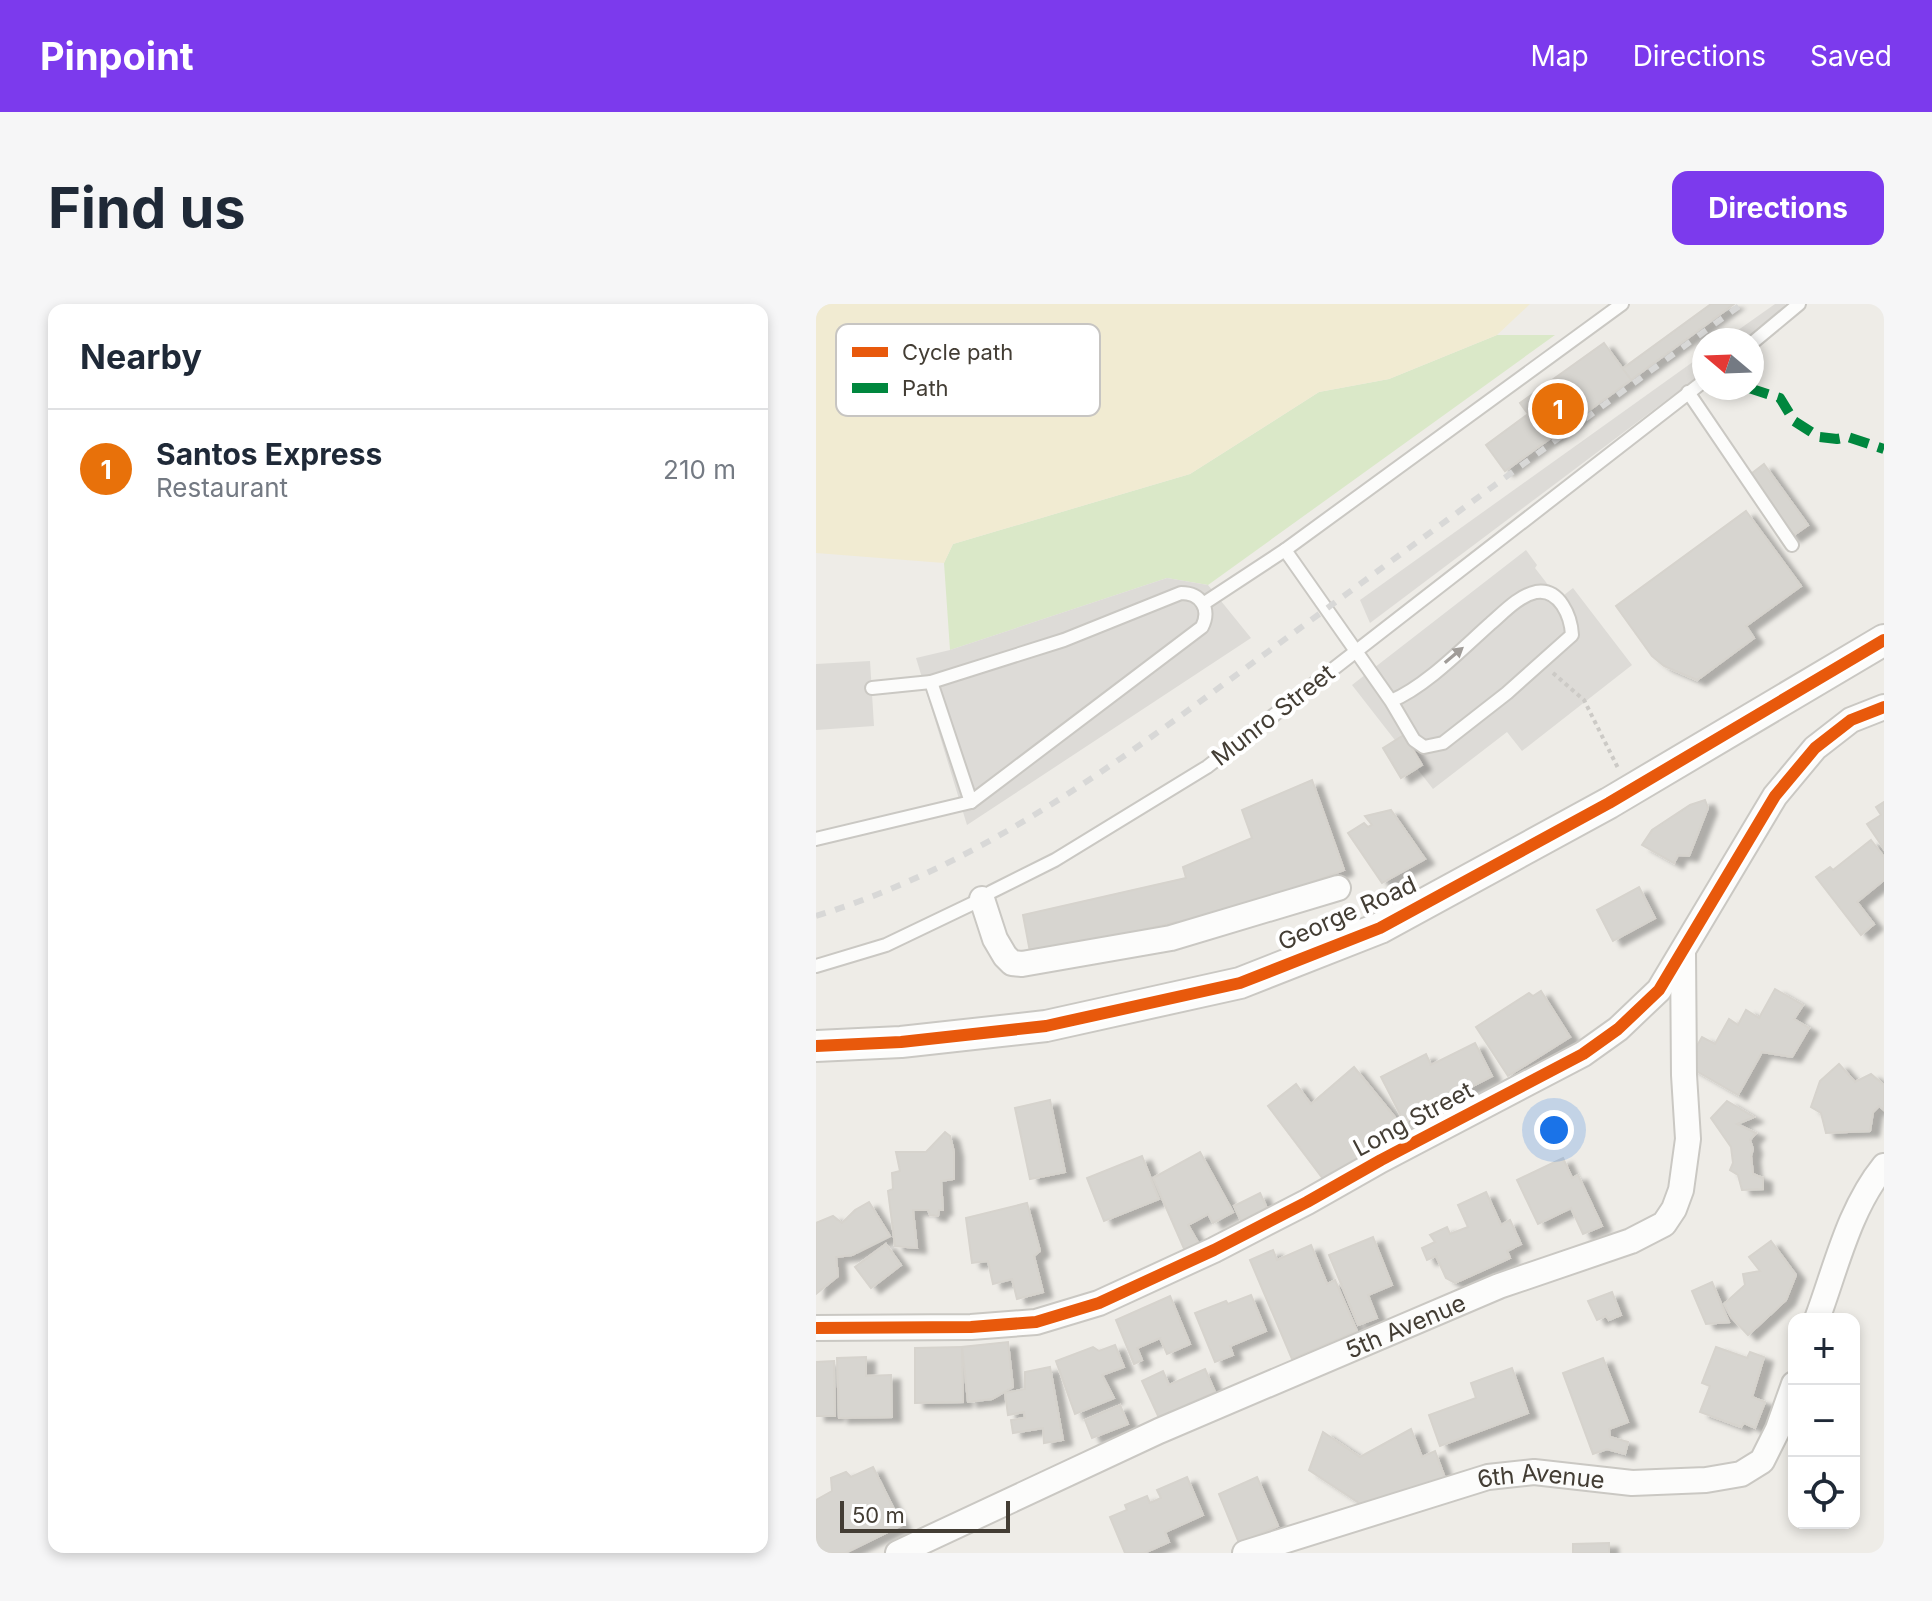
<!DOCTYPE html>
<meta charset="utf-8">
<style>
:root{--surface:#fff;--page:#f6f6f7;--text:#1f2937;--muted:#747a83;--line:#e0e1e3;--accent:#7c3aed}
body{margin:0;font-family:Inter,sans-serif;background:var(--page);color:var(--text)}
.controls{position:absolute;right:24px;bottom:24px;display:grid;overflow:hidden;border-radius:16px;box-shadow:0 4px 12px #0003}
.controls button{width:72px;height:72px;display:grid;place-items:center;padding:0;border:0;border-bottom:2px solid var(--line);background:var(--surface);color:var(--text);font:40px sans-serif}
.compass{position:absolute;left:876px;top:24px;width:72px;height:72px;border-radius:50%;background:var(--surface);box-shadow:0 4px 12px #0003;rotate:289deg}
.scale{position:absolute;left:24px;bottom:20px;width:170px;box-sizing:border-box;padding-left:8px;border:4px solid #433d34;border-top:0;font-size:22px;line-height:28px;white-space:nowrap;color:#433d34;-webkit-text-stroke:6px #fff;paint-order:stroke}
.you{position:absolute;left:738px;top:826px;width:28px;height:28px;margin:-20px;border:6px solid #fff;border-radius:50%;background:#1a73e8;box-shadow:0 0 0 12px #1a73e833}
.badge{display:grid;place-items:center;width:52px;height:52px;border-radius:50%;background:var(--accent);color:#fff;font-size:26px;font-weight:700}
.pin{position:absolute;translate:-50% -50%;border:4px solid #fff;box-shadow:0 2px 8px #0006}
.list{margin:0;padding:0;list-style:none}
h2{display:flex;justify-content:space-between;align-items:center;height:104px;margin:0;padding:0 32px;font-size:34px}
h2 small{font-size:26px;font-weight:400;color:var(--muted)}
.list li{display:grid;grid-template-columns:52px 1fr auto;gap:24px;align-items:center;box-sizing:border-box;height:120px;padding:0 32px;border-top:2px solid var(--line)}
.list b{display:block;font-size:30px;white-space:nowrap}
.list p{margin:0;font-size:26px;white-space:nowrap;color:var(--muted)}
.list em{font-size:26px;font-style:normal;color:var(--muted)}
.icon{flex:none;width:44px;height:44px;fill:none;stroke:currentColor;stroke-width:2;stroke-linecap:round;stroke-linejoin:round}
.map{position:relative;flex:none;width:1068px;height:1249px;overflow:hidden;border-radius:16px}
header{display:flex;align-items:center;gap:48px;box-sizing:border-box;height:112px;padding:0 40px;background:var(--accent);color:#fff}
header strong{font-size:38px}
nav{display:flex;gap:44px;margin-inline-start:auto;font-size:28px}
.intro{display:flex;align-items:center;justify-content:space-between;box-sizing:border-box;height:192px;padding:0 48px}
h1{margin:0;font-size:56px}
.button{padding:20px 36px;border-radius:16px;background:var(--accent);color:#fff;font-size:28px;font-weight:700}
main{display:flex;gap:48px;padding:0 48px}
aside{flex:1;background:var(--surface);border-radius:16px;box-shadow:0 4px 12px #0003}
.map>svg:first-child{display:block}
.green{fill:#dae8c8}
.sand{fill:#f1ebd2}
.parking{fill:#dddbd7}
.building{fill:#d7d5d0;stroke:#d6d3cd;stroke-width:2;filter:url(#shadow)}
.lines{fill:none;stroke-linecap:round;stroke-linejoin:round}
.service-casing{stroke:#cac8c3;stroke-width:16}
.minor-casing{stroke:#cac8c3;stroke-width:28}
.tertiary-casing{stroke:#cac8c3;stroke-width:34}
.path{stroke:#cccac6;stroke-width:4;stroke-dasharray:4 4;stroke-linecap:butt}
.service{stroke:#fcfcfb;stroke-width:12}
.minor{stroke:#fcfcfb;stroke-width:24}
.tertiary{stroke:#fcfcfb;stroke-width:30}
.rail{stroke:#d8d8d7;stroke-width:6;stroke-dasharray:10 10;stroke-linecap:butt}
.quiet{stroke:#00873e;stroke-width:10;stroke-dasharray:20 10;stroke-linecap:butt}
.cycleway-casing{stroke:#fff;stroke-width:17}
.cycleway{stroke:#e8590c;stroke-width:12}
.oneway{fill:#a09c98}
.labels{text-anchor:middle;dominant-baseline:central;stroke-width:8;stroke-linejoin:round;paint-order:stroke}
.street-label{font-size:24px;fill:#433d34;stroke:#fff}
.key{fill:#fff;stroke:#c7c5c2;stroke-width:2}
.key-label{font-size:22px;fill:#433d34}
</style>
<header>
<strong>Pinpoint</strong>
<nav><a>Map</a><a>Directions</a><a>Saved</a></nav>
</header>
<div class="intro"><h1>Find us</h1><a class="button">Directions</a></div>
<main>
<aside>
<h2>Nearby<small></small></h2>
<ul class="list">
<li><span class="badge" style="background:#e8710a">1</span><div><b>Santos Express</b><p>Restaurant</p></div><em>210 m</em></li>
</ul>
</aside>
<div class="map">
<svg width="1068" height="1249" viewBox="0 0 1068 1249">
<defs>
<filter id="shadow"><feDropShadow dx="9" dy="5" stdDeviation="2" flood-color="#0004"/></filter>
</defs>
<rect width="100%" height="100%" fill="#eeece7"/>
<polygon class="green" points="681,31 739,31 392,281 351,274 134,346 128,259 137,240 374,170 503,88 573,75"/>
<polygon class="sand" points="0,0 714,0 681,31 573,75 503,88 374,170 137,240 128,259 0,249"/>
<g class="parking">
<polygon points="959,0 969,0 972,4 930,36 908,36"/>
<polygon points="888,50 888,68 554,319 544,296"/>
<polygon points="710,246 721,261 719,264 743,295 757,284 816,361 706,447 691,428 617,485 536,381"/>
<polygon points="351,274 392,281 435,334 151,521 100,354 134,346"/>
<polygon points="54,357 58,422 0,426 0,360"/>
</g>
<g class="building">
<polygon points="895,0 918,0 815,76 806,65"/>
<polygon points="788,39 815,76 689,167 670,141 712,110 704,99"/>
<polygon points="948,160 992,221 975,233 931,173"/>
<polygon points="930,207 985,282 930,322 938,334 881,376 848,362 836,352 800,302"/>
<polygon points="588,431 606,461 585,474 567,444"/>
<polygon points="496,476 528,566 364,629 360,618 215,653 207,611 370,574 367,563 436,534 426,506"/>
<polygon points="889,496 892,504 873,552 862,551 858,559 826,541 836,526 874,501"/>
<polygon points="1068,498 1068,545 1051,520 1065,511 1060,503"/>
<polygon points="575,506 609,555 566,579 532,529 548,519 552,523 556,521 549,512"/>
<polygon points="1055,536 1068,553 1068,576 1041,598 1058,620 1045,631 1000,573 1014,563 1017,566"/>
<polygon points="823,583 839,614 797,637 781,606"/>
<polygon points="959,685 987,701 978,715 993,724 976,753 946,748 922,791 870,761 886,733 899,740 913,715 922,721 930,706 943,714"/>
<polygon points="725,687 754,733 692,772 660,723 713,689 717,692"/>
<polygon points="659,739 676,772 588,818 565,773 610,750 615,761"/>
<polygon points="1023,760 1039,778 1055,770 1068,781 1068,806 1063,802 1057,808 1054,827 1010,829 1005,809 995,803 1004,777"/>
<polygon points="538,763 587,823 511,880 452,802 480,780 495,800"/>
<polygon points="234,796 249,868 214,875 199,804"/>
<polygon points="911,797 938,813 921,820 940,829 934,836 937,845 935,852 937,870 947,874 947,885 926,886 922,871 914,866 917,859 915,843 895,814"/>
<polygon points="129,828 134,832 138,848 138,875 125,877 127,906 123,906 122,912 114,911 112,906 97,906 101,944 79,942 72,887 77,885 76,869 84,867 80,848 110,848"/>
<polygon points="384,848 417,908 397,919 392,910 372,921 383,940 369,947 337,874"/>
<polygon points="326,852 343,895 288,917 271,874"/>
<polygon points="747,854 756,874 762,871 786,922 767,930 755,904 722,920 701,876"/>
<polygon points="670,888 685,921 694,916 705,940 691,947 694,954 639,979 630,974 620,952 611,956 606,944 619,938 614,931 631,923 634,930 652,923 642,901"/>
<polygon points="444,889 451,904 425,917 418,902"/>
<polygon points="53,898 74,932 36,951 20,953 22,972 0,990 0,919 17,912 26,919 39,906"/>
<polygon points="211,899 224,947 218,952 227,988 201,995 196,975 177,980 172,957 156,959 150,914"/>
<polygon points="557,933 576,981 552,991 561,1014 542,1021 513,951"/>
<polygon points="955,937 980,971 970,996 932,1031 915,1013 908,1000 929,981 927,970 944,967 933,953"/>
<polygon points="70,940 85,961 55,984 39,963"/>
<polygon points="495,941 511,980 519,976 541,1027 476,1055 434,956 457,946 461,956"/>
<polygon points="896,978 913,1018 890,1020 876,987"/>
<polygon points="796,988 805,1011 793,1016 790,1012 781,1016 772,997"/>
<polygon points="435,991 450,1027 414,1042 417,1051 399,1058 379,1009 410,997 412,1000"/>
<polygon points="354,992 374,1040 351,1050 344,1034 321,1044 326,1056 318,1060 300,1016"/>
<polygon points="192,1038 197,1083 176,1095 152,1098 146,1043"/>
<polygon points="299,1041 308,1063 286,1071 298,1094 259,1110 240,1057 277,1043 283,1047"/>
<polygon points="146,1043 147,1098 99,1099 99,1044"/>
<polygon points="900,1043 931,1054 934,1048 948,1053 936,1093 949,1098 939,1124 928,1119 925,1123 884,1108 894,1082 886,1079"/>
<polygon points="50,1053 50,1072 75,1071 76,1113 23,1114 21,1054"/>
<polygon points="787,1054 812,1118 793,1125 794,1133 812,1138 809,1150 791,1145 777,1150 747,1069"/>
<polygon points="18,1057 19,1112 0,1112 0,1058"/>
<polygon points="234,1063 247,1136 228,1139 227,1124 197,1129 195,1116 209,1114 208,1108 192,1111 189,1089 209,1085 209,1068"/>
<polygon points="696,1064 712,1109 624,1142 613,1111 660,1094 655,1079"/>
<polygon points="389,1065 399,1088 343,1114 326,1077 347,1067 353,1081"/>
<polygon points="304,1101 312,1120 276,1134 269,1116"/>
<polygon points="595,1125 606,1153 619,1147 629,1174 552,1205 493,1166 507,1128 544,1153"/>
<polygon points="57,1163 86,1221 29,1249 0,1249 0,1196 16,1187 15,1174 30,1168 35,1173"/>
<polygon points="371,1173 387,1211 349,1228 353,1238 328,1249 309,1249 294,1213 311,1206 309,1201 331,1192 334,1199 345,1194 341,1186"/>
<polygon points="441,1173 462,1222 423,1239 403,1190"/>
<polygon points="793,1239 793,1249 757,1249 757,1240"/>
</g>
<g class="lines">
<g class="service-casing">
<g id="service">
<polyline points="936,39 983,0"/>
<polyline points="872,88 976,241"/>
<polyline points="469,246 806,0"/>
<path d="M365 289C385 289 395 305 386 323L155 498 115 378 248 336Z"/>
<path d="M387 300 469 246 575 397 598 436 608 443 627 439 691 389 756 331C755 313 744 284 720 288 702 292 687 309 674 320 646 345 609 383 575 397"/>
<polyline points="56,384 115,378"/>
<polyline points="0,535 155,498"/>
<polyline points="0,662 70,641 166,595 175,588 239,556 391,463 888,77"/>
</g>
</g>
<g class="minor-casing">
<g id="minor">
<polyline points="166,595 179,635 189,652 196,659 206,660 355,634 522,584"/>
<path d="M1001 1015C1020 964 1033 905 1068 862"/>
<polyline points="0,1024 155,1023 220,1018 283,999 398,946 491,898 565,856 767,750 802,725 843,686 959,492 999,444 1035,416 1068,403"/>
<path id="s1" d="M82 1249 343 1127 683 982 815 937 848 920 858 905 865 886 872 835 868 771 867 648"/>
<path id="s2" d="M429 1249 672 1173 718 1168 816 1179 890 1176 925 1170 946 1157 962 1125 978 1080"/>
</g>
</g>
<g class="tertiary-casing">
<polyline id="tertiary" points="0,742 85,738 230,722 424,679 564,624 793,499 1068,336"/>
</g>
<polyline class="path" points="737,369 768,396 803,466"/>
<use href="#service" class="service"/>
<use href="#minor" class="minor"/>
<use href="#tertiary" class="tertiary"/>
<path class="rail" d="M0 612C181 556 321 443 472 333 623 222 774 111 926 0"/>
<polyline class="quiet" points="933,84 964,94 978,117 1003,133 1021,135 1032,133 1068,145"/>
<g class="cycleway-casing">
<g id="cycleway">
<polyline points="0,742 85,738 230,722 424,679 564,624 793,499 1068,336"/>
<polyline points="0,1024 155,1023 220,1018 283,999 398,946 491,898 565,856 767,750 802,725 843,686 959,492 999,444 1035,416 1068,403"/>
</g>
</g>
<use href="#cycleway" class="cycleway"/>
</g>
<defs><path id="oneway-solid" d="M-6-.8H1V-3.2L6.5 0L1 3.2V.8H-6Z" transform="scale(2)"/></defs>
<use class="oneway" href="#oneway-solid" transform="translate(638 351) rotate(-40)"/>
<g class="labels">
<g class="street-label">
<text transform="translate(457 411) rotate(-38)">Munro Street</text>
<text transform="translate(531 609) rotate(-24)">George Road</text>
<text transform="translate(597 815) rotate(-28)">Long Street</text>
<text stroke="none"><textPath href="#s1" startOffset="556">5th Avenue</textPath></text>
<text stroke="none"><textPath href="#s2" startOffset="308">6th Avenue</textPath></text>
</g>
</g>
<rect x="20" y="20" width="264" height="92" rx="12" class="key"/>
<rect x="36" y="43" width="36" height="10" fill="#e8590c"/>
<rect x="36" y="79" width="36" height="10" fill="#00873e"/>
<g class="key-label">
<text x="86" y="56">Cycle path</text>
<text x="86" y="92">Path</text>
</g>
</svg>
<div class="controls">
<button>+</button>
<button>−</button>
<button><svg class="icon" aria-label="locate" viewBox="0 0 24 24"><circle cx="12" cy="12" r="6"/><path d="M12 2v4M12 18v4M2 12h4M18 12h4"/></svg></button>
</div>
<svg class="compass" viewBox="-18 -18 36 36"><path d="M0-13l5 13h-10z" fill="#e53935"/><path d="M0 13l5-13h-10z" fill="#747a83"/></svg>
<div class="scale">50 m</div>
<div class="you"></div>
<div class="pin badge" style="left:742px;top:105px;background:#e8710a">1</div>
</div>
</main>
